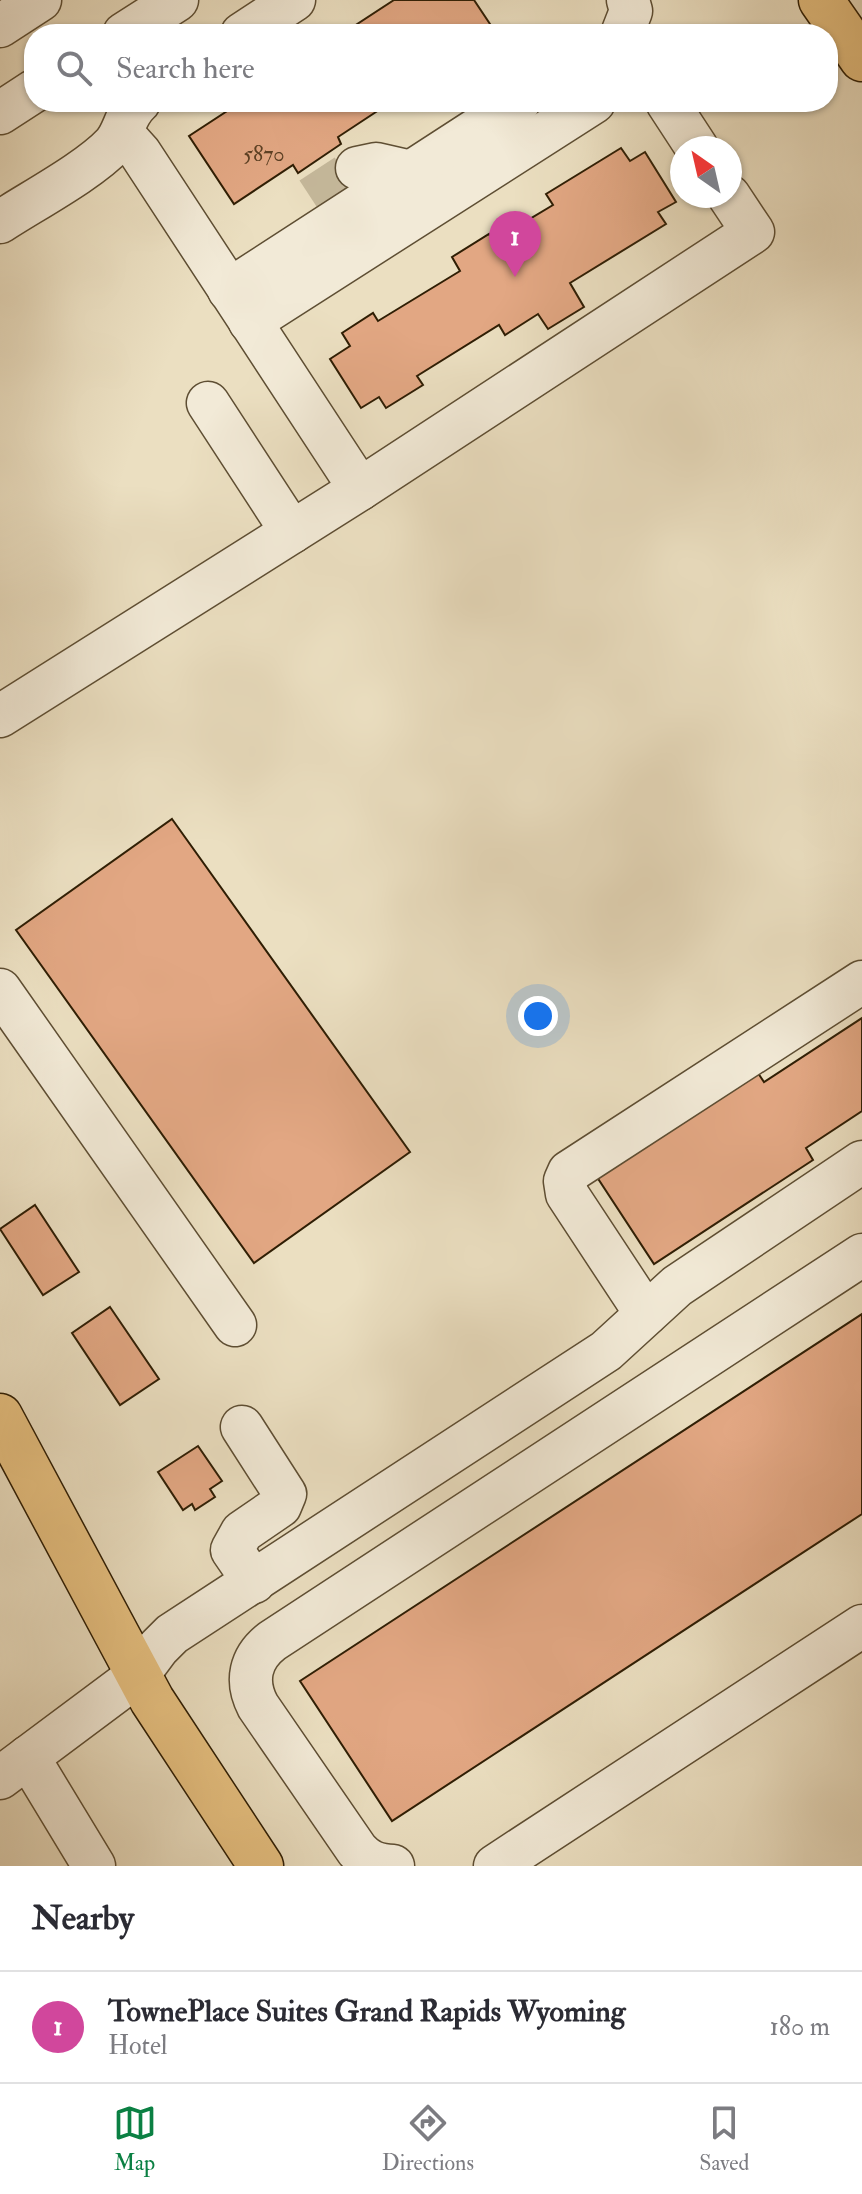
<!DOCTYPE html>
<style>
:root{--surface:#fff;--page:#f2f2f3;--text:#2b2b33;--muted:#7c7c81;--line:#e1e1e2;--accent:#0b8043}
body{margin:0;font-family:"IM FELL Double Pica",serif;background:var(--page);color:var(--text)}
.compass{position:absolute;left:670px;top:136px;width:72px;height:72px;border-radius:50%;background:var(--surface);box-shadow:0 2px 6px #0004;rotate:326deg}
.you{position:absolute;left:538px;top:1016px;width:28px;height:28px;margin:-20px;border:6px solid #fff;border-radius:50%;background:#1a73e8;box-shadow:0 0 0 12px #1a73e833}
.badge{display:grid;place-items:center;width:52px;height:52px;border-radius:50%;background:var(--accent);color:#fff;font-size:26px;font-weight:700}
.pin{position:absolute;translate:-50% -66px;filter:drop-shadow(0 2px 4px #0008)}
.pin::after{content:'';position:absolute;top:42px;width:28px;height:24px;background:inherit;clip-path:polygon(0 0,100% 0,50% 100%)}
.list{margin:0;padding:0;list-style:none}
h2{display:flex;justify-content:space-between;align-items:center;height:104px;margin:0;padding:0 32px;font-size:34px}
h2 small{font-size:26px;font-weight:400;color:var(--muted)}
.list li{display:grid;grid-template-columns:52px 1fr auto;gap:24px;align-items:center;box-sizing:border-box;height:112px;padding:0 32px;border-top:2px solid var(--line)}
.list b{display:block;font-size:30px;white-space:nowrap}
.list p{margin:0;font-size:26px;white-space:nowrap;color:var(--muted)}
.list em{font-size:26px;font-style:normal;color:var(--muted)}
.icon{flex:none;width:44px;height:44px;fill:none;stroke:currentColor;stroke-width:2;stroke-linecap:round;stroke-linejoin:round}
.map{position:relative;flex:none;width:862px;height:1866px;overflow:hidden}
.search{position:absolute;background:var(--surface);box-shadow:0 2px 6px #0004;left:24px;right:24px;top:24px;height:88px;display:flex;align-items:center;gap:20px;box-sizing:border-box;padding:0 28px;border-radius:32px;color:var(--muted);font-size:30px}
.sheet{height:216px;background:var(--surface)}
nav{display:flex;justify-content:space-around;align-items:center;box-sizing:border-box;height:112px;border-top:2px solid var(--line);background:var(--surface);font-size:22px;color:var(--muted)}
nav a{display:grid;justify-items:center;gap:4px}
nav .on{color:var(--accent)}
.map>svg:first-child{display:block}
.building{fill:#e2a783;stroke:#2f1e04;stroke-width:2}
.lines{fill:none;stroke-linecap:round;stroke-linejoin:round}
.minor-tunnel{stroke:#c5b89b;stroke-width:42;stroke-dasharray:42 21;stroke-linecap:butt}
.minor-casing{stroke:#5e4e33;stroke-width:45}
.major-casing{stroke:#2f1e04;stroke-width:47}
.highway-casing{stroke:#2f1e04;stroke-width:47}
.minor{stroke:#f2ead7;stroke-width:42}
.major{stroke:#e6c080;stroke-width:44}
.highway{stroke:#e6c080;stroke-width:44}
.labels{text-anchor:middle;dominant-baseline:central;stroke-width:6;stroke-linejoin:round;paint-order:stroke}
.number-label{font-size:22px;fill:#5c4024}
</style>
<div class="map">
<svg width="862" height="1866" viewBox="0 0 862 1866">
<rect width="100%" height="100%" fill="#ebdfc1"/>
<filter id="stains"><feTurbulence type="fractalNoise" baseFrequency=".0025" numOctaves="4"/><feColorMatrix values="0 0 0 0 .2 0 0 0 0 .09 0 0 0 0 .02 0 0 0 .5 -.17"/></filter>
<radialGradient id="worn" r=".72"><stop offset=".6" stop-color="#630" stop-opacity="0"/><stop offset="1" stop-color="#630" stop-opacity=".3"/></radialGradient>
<g class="building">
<polygon points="394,0 474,0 496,33 342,34"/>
<polygon points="241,102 391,102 338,137 341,144 298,173 293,165 234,204 189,136"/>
<polygon points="621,148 630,161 645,152 676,202 658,212 666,224 570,283 584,307 548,329 538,314 505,335 499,325 417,376 423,385 386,408 379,397 361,408 330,359 350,346 342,333 373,313 378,321 460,271 452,257 489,234 493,241 553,205 546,194"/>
<polygon points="172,819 410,1152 254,1263 16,930"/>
<polygon points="862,1018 862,1111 806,1148 813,1160 654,1264 595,1174 756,1070 764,1082"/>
<polygon points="35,1205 79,1272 43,1295 0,1229"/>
<polygon points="110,1307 159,1379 120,1405 72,1333"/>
<polygon points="862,1314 862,1514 392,1821 300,1681"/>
<polygon points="198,1446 222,1481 210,1489 215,1497 195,1510 192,1504 183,1510 158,1472"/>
</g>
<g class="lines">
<polyline class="minor-tunnel" points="311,198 357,168"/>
<g class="minor-casing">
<g id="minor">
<polyline points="0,26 40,0"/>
<polyline points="124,34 177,0"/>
<polyline points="242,34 294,0"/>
<polyline points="622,34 631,11 628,0"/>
<polyline points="667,102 697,148"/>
<polyline points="0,113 34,91"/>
<polyline points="122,133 140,153 360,489"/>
<polyline points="357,168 376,164 411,172"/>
<path d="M0 222C32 201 89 171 114 144 125 131 125 114 139 102"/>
<polyline points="229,290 519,102"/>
<polyline points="250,322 594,102"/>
<polyline points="208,403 292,532"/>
<polyline points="0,716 360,489 753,232 729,196"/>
<polyline points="0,990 235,1325"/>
<polyline points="646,1314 567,1194 565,1181 569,1172 862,982"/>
<polyline points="242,1427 285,1494 280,1506 242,1532 232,1550 254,1582"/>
<polyline points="28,1757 94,1866"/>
<polyline points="0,1778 138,1675 158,1648 172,1634 606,1351 677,1286 862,1162"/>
<path d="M393 1866C377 1865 368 1862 357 1850L258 1706C245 1681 250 1658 272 1641L862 1255"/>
<polyline points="495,1866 862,1626"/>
</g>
</g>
<g class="major-casing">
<polyline id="major" points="0,1416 152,1700 261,1866"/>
</g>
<g class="highway-casing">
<polyline id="highway" points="821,0 862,59"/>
</g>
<use href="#minor" class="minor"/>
<use href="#major" class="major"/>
<use href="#highway" class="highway"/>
</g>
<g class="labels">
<g class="number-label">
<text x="264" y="154">5870</text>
</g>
</g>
<rect width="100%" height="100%" filter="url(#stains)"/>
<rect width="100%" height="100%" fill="url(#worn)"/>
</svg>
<svg class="compass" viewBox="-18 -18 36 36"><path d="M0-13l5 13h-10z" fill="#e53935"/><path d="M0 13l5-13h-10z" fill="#7c7c81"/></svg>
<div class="you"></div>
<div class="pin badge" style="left:515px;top:277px;background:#d1479c">1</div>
<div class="search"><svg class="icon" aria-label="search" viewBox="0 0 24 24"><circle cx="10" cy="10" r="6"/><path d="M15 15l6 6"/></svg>Search here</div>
</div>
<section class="sheet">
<h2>Nearby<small></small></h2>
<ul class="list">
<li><span class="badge" style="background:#d1479c">1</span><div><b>TownePlace Suites Grand Rapids Wyoming</b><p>Hotel</p></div><em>180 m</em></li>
</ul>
</section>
<nav>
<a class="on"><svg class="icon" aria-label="map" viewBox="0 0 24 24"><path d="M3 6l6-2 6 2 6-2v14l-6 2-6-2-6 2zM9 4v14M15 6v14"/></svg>Map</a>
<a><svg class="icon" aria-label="directions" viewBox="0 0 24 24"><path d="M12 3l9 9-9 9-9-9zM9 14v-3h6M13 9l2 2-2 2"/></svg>Directions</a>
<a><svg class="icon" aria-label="saved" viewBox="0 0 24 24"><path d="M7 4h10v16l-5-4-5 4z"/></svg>Saved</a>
</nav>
